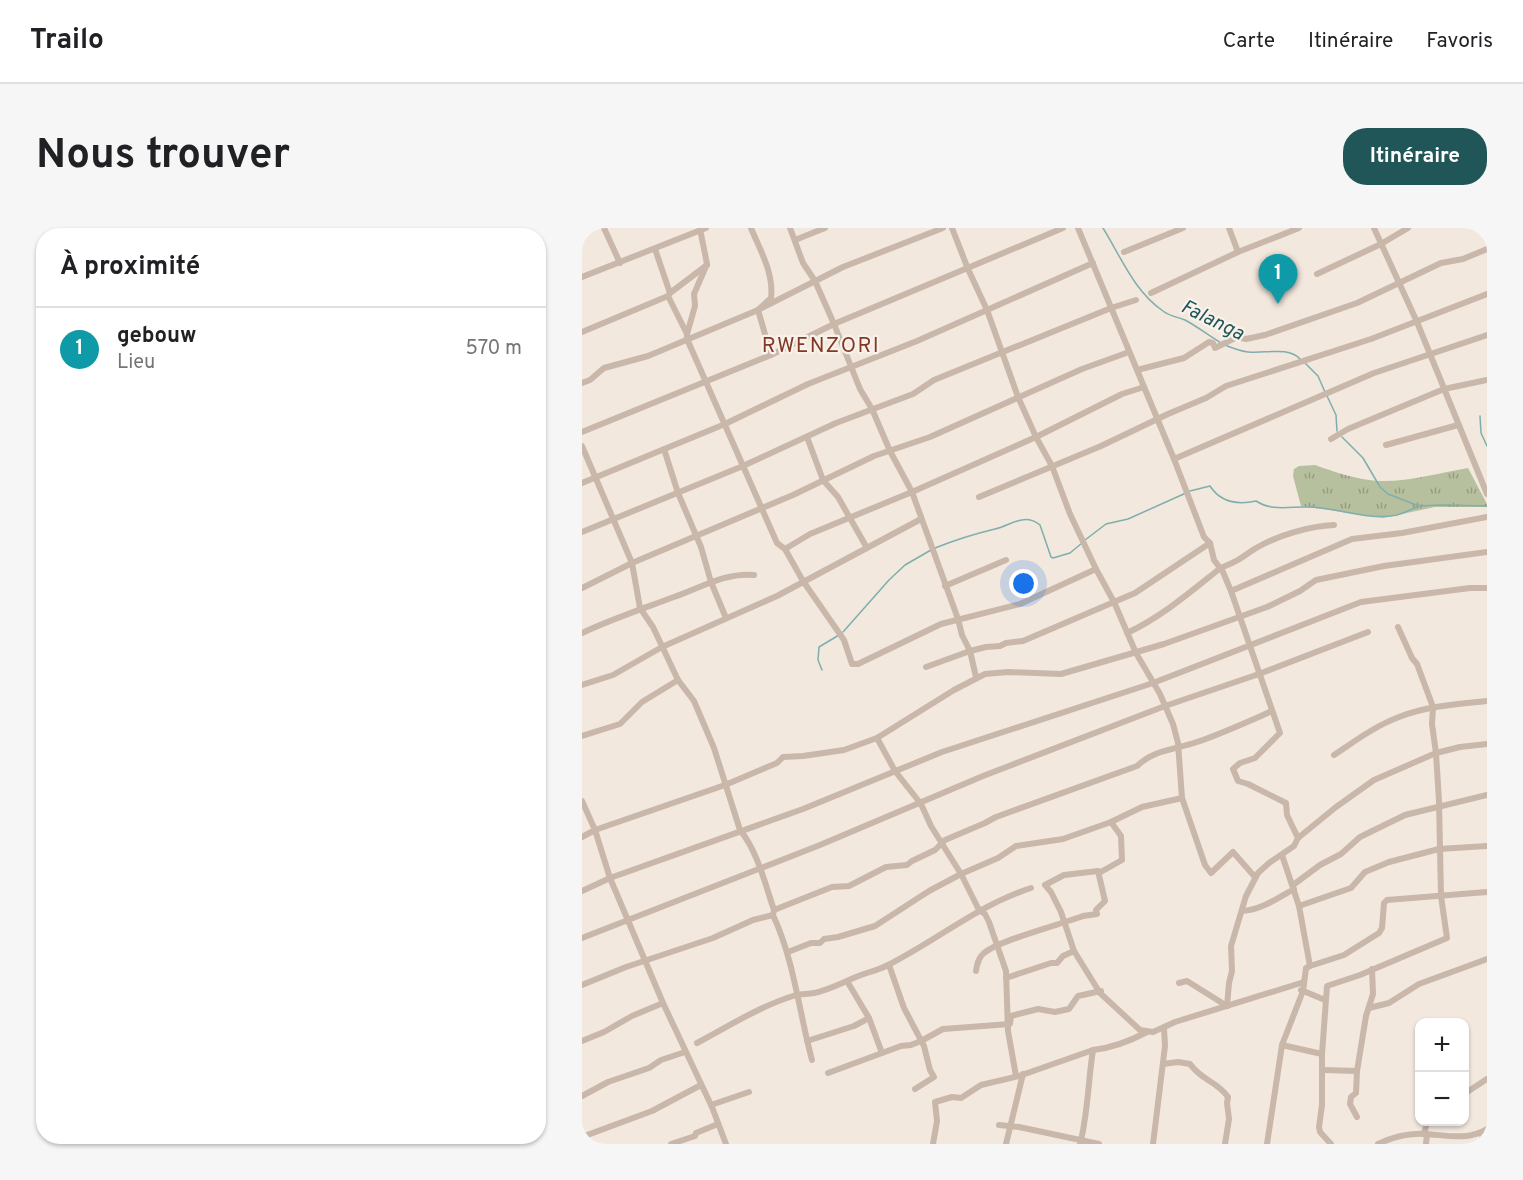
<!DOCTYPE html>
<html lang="fr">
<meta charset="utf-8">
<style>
:root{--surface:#fff;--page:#f6f6f6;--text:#202124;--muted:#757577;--line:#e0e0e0;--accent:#205657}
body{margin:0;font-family:Overpass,sans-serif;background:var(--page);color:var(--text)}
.controls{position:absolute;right:18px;bottom:18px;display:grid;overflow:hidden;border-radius:12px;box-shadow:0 2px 4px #0004}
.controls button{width:54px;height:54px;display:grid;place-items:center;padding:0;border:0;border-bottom:2px solid var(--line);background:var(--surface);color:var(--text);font:30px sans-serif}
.you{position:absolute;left:442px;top:356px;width:21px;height:21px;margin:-15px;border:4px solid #fff;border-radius:50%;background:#1a73e8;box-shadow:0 0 0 9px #1a73e833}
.badge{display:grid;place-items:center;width:39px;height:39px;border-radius:50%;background:var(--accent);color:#fff;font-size:20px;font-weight:700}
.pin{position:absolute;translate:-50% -50px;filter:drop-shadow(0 2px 3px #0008)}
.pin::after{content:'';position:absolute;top:32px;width:21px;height:18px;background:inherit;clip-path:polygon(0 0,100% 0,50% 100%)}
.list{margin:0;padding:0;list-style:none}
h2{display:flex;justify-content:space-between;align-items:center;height:78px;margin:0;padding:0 24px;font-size:26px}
h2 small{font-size:20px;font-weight:400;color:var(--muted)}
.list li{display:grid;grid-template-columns:39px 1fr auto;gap:18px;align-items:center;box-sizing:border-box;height:84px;padding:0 24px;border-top:2px solid var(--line)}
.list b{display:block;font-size:22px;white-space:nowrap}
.list p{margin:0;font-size:20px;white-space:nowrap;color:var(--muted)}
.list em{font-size:20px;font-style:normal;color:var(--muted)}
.map{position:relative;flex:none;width:905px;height:916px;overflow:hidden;border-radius:24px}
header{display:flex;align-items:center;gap:36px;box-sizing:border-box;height:84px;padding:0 30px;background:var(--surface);border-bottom:2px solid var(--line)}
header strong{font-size:28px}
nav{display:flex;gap:33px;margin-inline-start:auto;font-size:21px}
.intro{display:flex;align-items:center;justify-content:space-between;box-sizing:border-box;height:144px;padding:0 36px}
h1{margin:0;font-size:42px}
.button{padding:15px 27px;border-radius:24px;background:var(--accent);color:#fff;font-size:21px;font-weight:700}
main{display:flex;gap:36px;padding:0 36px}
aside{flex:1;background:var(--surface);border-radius:24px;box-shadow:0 2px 4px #0004}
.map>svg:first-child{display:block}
.grass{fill:url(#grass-tufts)}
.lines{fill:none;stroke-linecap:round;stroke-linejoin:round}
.stream{stroke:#7eaead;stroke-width:1.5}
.minor{stroke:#c9b7aa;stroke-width:6}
.labels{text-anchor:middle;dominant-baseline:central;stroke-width:4.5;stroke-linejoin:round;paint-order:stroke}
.water-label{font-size:20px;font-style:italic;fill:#205657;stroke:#f9f2ea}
.quarter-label{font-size:21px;letter-spacing:1.5px;fill:#833826;stroke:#f9f2ea}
</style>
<header>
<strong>Trailo</strong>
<nav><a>Carte</a><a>Itinéraire</a><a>Favoris</a></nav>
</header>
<div class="intro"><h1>Nous trouver</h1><a class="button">Itinéraire</a></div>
<main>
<aside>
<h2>À proximité<small></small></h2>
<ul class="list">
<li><span class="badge" style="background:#0f9aa8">1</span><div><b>gebouw</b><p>Lieu</p></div><em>570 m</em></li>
</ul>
</aside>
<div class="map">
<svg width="905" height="916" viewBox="0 0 905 916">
<defs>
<pattern id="grass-tufts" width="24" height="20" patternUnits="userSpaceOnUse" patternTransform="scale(1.5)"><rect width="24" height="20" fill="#b7c09e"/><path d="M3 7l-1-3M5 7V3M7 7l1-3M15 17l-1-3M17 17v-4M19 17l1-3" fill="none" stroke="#969c81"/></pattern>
</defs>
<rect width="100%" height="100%" fill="#f2e8de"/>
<path class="grass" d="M733 237C753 244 775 252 797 253 826 254 857 245 886 240L905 276V279H853L801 290 719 278 711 248 712 241 717 238Z"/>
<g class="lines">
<g class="stream">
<path d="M521 0C539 29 552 63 581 83 587 88 596 89 603 92 616 99 626 107 639 115"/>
<path d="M643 117C650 120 658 123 666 124 683 126 706 118 718 131"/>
<polyline points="722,134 736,148 743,164"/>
<polyline points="745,168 754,187 755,203"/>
<polyline points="898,188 899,205 905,218"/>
<polyline points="760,209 781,230 798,259 806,266 837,278 858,277 905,278"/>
<path d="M608 263 628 258C639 275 656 277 674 273 691 284 709 278 728 279 757 280 786 293 815 287 822 285 830 281 837 278"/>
<polyline points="503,312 524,296 546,291 604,265"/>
<path d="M353 320C373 312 392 306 413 301 428 298 442 284 458 297L469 329 471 330 488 325 500 315"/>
<polyline points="261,404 307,352 323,337 349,322"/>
<polyline points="240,442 236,432 237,419 257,407"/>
</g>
<g class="minor">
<polyline points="22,0 38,35"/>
<path d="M169 0C178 22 192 45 189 70L176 82 189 127"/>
<polyline points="208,0 221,35 233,53 252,96 278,161 290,181 308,223 330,264 376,391 380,407 388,423 394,449"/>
<polyline points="370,0 386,41 405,82 436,169 454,209 470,238 488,286 514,341 532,374 554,425 578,466 591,496 596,515 600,570 623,637 629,645 651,624 673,649"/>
<polyline points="496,0 592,231 622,309 628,315 632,332 641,344 649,363 698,505 673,530 658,535 651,541 656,553 666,556 704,575 705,587 716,610"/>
<polyline points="647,0 656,24"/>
<polyline points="792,0 835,94 905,266"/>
<polyline points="213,12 243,0"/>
<polyline points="73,21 88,65 86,68 105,106 105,111 195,315 203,321 221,353 262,412 270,436 276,436 359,396 438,376 514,341"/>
<polyline points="542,24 601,0"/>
<polyline points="735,46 799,16 826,0"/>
<polyline points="0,49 124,0"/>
<polyline points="88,65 125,37"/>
<polyline points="569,65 656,24 717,0"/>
<polyline points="0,104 86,68"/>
<polyline points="105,106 113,78 112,66 125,36 118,1"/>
<polyline points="555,142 602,130 627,114 631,115 633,120 655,109 664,111 683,107 775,75 859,35 881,31 905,21"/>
<polyline points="0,155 8,152 22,140 66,128 176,82 261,39 361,0"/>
<polyline points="0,204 189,127 252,96 481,0"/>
<polyline points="225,209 241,252 256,269 285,320"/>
<polyline points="749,211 766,201 862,161 905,152"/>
<polyline points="804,217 876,197"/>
<path d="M0 218 50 335 58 380 71 399 96 452 112 473 132 520 158 602C176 624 183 656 192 682L191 687C212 732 217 784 230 832"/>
<polyline points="82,221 96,265 119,319 129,354 144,390"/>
<polyline points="592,231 792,145 905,107"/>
<polyline points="0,255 143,196 226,156 335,113 511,35"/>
<polyline points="397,269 519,218 586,186 624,170 644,158 789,111 905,66"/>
<polyline points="0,304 161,238 254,195 331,166 352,152 529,80 554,72"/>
<polyline points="203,321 228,306 330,264 454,209 540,166 562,159"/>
<polyline points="363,358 424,332"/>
<polyline points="0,360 50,335 211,267 292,228 348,209 500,141 547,124"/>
<polyline points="649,363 770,311 820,305 905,289"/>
<path d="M0 405C30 391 60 381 92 369 118 360 144 344 172 347"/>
<path d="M545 405C579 389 606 366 636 342 641 338 647 337 652 334 661 330 668 323 676 319 697 307 728 298 752 297"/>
<polyline points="344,439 388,423 404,419 418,418 424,415 441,413 553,365 628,315"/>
<polyline points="0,457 31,447 80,419 195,368 339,291"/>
<polyline points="0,508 38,496 60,474 96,452"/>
<polyline points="295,510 313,543 339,576 349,598 379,646 397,682 403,686 407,694 424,743 426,803 434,848"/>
<path d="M752 527C773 513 793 498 817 489 845 478 876 476 905 473"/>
<polyline points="0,573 13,602 28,650 81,775 130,879 144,916"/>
<polyline points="0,609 13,602 143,557 195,535 201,529 221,528 262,522 295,510 372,462 403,446 426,444 479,446 582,416 685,379 718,363 734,352 802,338 905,324"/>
<polyline points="516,643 482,647 463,657 469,664 479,684 492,723 518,765 558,802 571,804 593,794 722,754"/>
<polyline points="711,657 738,637 759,626 778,609 823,587 905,567"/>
<polyline points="0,663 28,650 221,581 360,524 571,455 779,374 888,360 905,360"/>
<polyline points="717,678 769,660 783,644 807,634 857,621 905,618"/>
<path d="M192 682 250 659 267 658 304 639 325 637 330 633 353 622 363 612 403 595 414 589 555 538C573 521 592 522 615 514 641 505 665 494 690 483"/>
<path d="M660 683C679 682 696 670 712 661"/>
<polyline points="0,710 238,617 401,548 583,478 677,446 786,404"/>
<polyline points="206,724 229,715 238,715 242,711 256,709 293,698 347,663 379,646 416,630 434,618 481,611 529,594 560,579 600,570"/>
<polyline points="307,737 322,780 342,818 348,842 352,849 333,861"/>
<polyline points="728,738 762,727 797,705 800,700 802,675 805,672 905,664"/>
<path d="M394 743C395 737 396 730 401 726 414 713 480 696 501 688L515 686 514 682 523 673 516 643 517 645 540 632 539 608 529 594"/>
<polyline points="424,750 469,735 475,735 481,728 492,723"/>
<polyline points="265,753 287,790 300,825"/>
<polyline points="597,755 605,753 645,778"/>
<polyline points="0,757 44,739 131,710 171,692 191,687"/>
<polyline points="719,762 743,772"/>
<polyline points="645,778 647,755 650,743 649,718 664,668 676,645 687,635 712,618 716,610 754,579 792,552 854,525 878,519 905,516"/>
<polyline points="787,780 807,775 837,756 905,731"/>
<polyline points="0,813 22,804 50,788 81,775"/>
<polyline points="225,813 272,798 287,790"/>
<path d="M115 815C147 798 178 778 214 767 219 766 226 766 232 765 248 762 263 753 279 747 287 744 296 742 304 738 354 713 396 677 449 660"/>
<polyline points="700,817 740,826"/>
<path d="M581 836 596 834 608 836C620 853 635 853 646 869L645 875 647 891 643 916"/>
<polyline points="741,842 775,843 784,788 791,766 790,741"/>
<polyline points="775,843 774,865 769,869 768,876 775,889"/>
<polyline points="246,845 319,818 329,817 339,813 361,801 428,796 429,788 456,781 473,784 487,781 496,768 519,763"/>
<polyline points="882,866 905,851"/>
<polyline points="0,868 26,854 67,840 79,832 103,824"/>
<polyline points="129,877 167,864"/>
<polyline points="417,897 437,899 517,916"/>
<polyline points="899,905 904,916"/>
<polyline points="842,906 845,894"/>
<polyline points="0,909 70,883 119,857"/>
<polyline points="89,916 113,908 114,905 136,896"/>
<path d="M351 916 355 893 353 874 370 869 379 870 399 857 437 848 511 822C529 820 548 813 565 804"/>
<polyline points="424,916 441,846"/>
<path d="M498 916C506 886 506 853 511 822"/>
<polyline points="571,916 583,818 582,800"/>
<polyline points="685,916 700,817 721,763 724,740 728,738 717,678 700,627"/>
<polyline points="749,916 738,904 737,899 740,877 740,826 745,758 778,747 865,710 859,668 857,573 854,525 850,496 851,479 835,436 830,430 816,399"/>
<path d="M796 916C811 909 827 905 843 906 864 907 886 913 905 901"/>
<polyline points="844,916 845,906"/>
</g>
</g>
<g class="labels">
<g class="water-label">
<text transform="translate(630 93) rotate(26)">Falanga</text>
</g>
<g class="quarter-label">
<text x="239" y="118">RWENZORI</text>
</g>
</g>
</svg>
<div class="controls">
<button>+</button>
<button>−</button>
</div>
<div class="you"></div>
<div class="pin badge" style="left:696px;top:76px;background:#0f9aa8">1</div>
</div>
</main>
